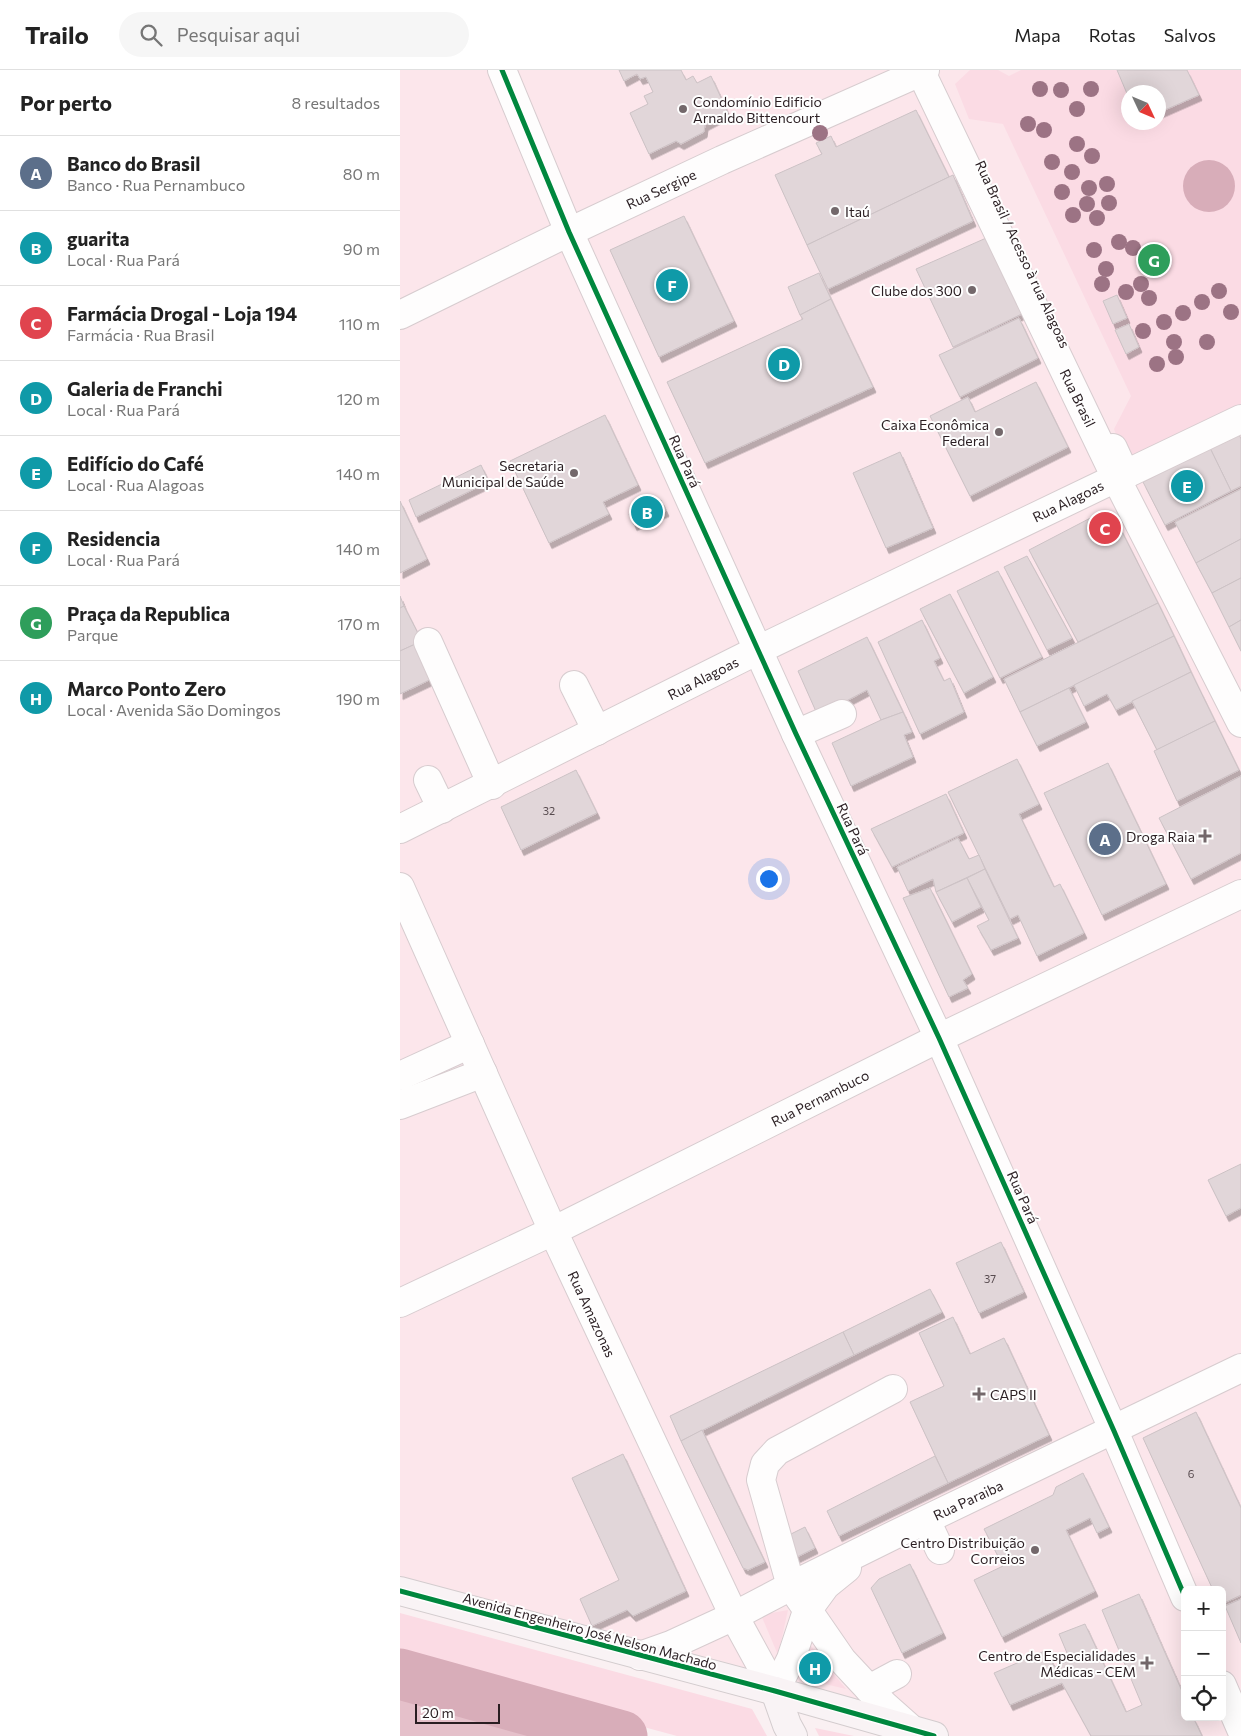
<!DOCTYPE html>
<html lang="pt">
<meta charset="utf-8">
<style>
:root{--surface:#fff;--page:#f6f6f6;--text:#222;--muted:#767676;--line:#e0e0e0;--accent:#73686b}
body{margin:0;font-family:Commissioner,sans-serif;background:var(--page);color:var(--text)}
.controls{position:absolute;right:15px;bottom:15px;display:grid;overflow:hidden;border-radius:8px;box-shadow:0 5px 20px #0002}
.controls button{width:45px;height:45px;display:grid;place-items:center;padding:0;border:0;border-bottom:1px solid var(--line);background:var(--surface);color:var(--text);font:25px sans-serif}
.compass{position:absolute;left:721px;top:15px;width:45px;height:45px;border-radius:50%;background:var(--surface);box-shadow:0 5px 20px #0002;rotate:134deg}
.scale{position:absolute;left:15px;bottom:12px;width:85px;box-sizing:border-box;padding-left:5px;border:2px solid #2a1e22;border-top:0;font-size:14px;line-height:18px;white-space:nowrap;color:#2a1e22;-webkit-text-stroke:4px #fefefe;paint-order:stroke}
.you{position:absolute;left:368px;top:808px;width:18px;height:18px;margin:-12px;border:4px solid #fff;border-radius:50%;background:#1a73e8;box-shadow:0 0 0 8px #1a73e833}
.badge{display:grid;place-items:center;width:32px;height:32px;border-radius:50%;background:var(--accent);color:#fff;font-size:16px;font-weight:700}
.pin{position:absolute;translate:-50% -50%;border:2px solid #fff;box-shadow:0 1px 5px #0006}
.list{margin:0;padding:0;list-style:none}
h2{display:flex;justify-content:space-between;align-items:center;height:65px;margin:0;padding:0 20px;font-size:21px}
h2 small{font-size:16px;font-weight:400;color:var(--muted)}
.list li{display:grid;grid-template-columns:32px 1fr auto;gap:15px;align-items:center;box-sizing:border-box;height:75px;padding:0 20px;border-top:1px solid var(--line)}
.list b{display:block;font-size:19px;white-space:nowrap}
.list p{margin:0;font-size:16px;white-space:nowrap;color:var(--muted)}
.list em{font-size:16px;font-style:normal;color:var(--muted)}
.icon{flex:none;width:28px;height:28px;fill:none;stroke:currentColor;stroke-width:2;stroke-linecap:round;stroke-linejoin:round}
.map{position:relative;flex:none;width:841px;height:1666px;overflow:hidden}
header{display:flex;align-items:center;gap:30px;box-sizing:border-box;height:70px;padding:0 25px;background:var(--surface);border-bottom:1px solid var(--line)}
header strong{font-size:24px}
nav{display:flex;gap:28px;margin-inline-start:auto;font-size:18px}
.search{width:350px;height:45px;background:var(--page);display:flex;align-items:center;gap:12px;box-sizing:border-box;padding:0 18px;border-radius:28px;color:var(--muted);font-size:19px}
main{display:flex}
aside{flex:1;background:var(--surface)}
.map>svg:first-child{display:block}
.built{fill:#fce6eb;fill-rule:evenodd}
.green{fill:#fbdbe4;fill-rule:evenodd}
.forest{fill:#e5c0ca}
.water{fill:#d8adb9}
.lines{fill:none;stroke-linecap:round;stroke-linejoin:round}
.river{stroke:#d8adb9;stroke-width:51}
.building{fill:#e1d6d9;stroke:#ccc2c5;filter:url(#shadow)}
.minor-casing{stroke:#d7cccf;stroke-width:30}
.major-casing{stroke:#d3ccce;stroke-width:30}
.minor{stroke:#fefdfd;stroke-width:28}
.major{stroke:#f9f3f5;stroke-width:28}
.cycleway-casing{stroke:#fefefe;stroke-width:8}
.cycleway{stroke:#00873e;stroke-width:5}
.tree{fill:#9c7384}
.poi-dot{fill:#73686b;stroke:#fefefe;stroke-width:2}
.labels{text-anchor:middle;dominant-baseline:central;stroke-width:4;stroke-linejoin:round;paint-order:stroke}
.number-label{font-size:11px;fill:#584c50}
.poi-label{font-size:14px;fill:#2a1e22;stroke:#fefefe;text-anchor:end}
.street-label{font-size:14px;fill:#2a1e22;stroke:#fefefe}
</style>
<header>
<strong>Trailo</strong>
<div class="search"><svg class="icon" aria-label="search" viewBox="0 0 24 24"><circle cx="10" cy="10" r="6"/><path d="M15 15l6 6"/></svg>Pesquisar aqui</div>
<nav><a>Mapa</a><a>Rotas</a><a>Salvos</a></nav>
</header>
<main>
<aside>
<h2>Por perto<small>8 resultados</small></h2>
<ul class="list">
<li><span class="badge" style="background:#5c6f8a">A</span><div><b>Banco do Brasil</b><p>Banco · Rua Pernambuco</p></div><em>80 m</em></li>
<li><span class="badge" style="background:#0f9aa8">B</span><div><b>guarita</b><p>Local · Rua Pará</p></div><em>90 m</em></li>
<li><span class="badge" style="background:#e0444e">C</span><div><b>Farmácia Drogal - Loja 194</b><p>Farmácia · Rua Brasil</p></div><em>110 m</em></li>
<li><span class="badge" style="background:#0f9aa8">D</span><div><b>Galeria de Franchi</b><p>Local · Rua Pará</p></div><em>120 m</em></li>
<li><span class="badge" style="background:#0f9aa8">E</span><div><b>Edifício do Café</b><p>Local · Rua Alagoas</p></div><em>140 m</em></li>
<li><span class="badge" style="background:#0f9aa8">F</span><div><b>Residencia</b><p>Local · Rua Pará</p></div><em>140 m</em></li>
<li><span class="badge" style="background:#2e9e5b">G</span><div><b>Praça da Republica</b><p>Parque</p></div><em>170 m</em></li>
<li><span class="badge" style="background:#0f9aa8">H</span><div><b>Marco Ponto Zero</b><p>Local · Avenida São Domingos</p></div><em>190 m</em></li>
</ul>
</aside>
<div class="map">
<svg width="841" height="1666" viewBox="0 0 841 1666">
<defs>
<filter id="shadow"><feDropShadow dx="3" dy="5.5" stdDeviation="0" flood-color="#0004"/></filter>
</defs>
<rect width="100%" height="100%" fill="#faf0f2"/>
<path class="built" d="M0 0H841V1666H533L0 1516ZM728 22H758V52H728ZM785 1520H822V1647H785Z"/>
<g class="green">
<path d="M570 0H598L609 6 621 0H841V347L728 399 714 359 731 326 603 54 569 49 555 14ZM728 22H758V52H728Z"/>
<polygon points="388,1540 378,1585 361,1545"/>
<polygon points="0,1543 352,1639 367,1666 277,1666 0,1591"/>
<polygon points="411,1576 446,1619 396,1607"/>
<polygon points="415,1658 454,1666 419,1666"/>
</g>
<polygon class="forest" points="0,1620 170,1666 0,1666"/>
<circle class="water" cx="809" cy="116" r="26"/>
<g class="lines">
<polyline class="river" points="0,1604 222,1666"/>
</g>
<g class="building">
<polygon points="219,0 281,0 286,10 293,6 297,13 311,6 328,43 305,55 304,62 281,74 276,71 249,84 230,43 248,34 244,26 253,22 246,7 240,9 237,4 224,11"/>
<polygon points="717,0 787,0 799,25 758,43 758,22 728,22 728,26"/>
<polygon points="516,40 549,107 407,175 375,105 422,84 416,73 431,66 436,77"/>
<polygon points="553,105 573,151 428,219 407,175"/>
<polygon points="284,146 334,251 259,287 210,180"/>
<polygon points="593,165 628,241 553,277 516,199"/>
<polygon points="419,203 431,229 400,245 388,217"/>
<polygon points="717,225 727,248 713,254 703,231"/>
<polygon points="431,229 473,317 305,393 267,312 403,249 400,245"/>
<polygon points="619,248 638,288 560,327 539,285"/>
<polygon points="729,254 739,277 726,284 715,260"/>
<polygon points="636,312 668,377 570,426 530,346 568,327 575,342"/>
<polygon points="205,345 238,415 203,432 209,444 149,473 110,391"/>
<polygon points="839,364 841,369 841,416 831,421 810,378"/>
<polygon points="810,378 831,421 765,455 743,412"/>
<polygon points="500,382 533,458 486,478 453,403"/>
<polygon points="81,395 89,412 16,447 9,430"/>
<polygon points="841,419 841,469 796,493 775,452"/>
<polygon points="261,430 266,441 234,455 229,444"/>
<polygon points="0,431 27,489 0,503"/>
<polygon points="702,442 707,452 715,448 758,533 678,572 629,480"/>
<polygon points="841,469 841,508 812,523 796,493"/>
<polygon points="627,486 672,568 647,580 604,497"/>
<polygon points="598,501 642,587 600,608 557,521"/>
<polygon points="841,508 841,550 829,557 812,523"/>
<polygon points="550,524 593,607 564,623 520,539"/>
<polygon points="0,526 4,536 0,538"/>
<polygon points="758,533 774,566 620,642 604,609"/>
<polygon points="4,536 22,571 0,581 0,538"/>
<polygon points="522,550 540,588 534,591 544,611 550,608 564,642 520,664 478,572"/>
<polygon points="841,550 841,581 829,557"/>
<polygon points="774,566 791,602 716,640 707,624 684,636 674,615"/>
<polygon points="467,567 503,642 481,650 467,620 418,646 398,601"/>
<polygon points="22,571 38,606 0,624 0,581"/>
<polygon points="791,602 815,651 757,680 732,631"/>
<polygon points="669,618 686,652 637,676 620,642"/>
<polygon points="503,642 512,662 504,665 513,687 451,716 432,673 481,650"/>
<polygon points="815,651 839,700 777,731 754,681"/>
<polygon points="617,689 639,734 619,744 654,817 660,814 684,863 637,886 618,845 610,849 548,722"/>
<polygon points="708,693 766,814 702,845 644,723"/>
<polygon points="176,700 197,743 121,780 101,737"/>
<polygon points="841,706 841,783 791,809 759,748"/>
<polygon points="546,724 564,763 492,797 471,759"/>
<polygon points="558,768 569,789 579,785 585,799 536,822 533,809 508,821 497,797"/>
<polygon points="585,799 618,868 591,880 577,856 589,850 567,808"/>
<polygon points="567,808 581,837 552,852 536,822"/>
<polygon points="530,818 572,904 563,910 568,918 549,927 503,828"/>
<polygon points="841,1094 841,1138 826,1146 808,1110"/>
<polygon points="601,1172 624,1222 579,1243 556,1193"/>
<polygon points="530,1219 542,1242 454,1285 443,1262"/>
<polygon points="553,1247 570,1284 604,1268 649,1365 548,1413 510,1332 544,1316 519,1263"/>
<polygon points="443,1262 454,1285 281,1371 270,1346"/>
<polygon points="796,1342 841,1438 841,1525 822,1534 822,1520 813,1520 743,1368"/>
<polygon points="302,1360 365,1492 348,1500 343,1498 281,1371"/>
<polygon points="223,1384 286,1521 233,1546 227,1540 192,1556 180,1529 219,1510 172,1408"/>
<polygon points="535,1386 548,1413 439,1466 427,1441"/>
<polygon points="683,1403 709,1457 697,1463 690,1448 666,1460 695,1521 602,1567 574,1510 603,1496 584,1459 653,1425 656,1417"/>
<polygon points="405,1457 415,1478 395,1488 385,1467"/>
<polygon points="510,1494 543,1563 502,1583 471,1518 479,1509"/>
<polygon points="739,1524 785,1628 785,1647 793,1647 802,1666 691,1666 662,1613 610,1635 594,1603 647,1580 654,1597 670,1590 659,1564 685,1554 726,1642 742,1635 702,1540"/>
<polygon points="841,1529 841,1573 825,1536"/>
</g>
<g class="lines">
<g class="minor-casing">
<g id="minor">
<polyline points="102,0 169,162 396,664 539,968 714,1361 785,1527"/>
<polyline points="520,0 716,408 841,653"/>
<polyline points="0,245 169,162 322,90 525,0"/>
<polyline points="713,378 724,402 728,403 841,349"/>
<polyline points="28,572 92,715"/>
<polyline points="174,615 197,661"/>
<polyline points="396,664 442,644"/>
<polyline points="28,710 42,739"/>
<polyline points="0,759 358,580 716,408"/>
<polyline points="0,817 153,1161 334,1546 375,1621"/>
<polyline points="0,1006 70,974"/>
<polyline points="0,1035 83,1003"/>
<polyline points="0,1233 153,1161 539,968 841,824"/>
<polyline points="493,1319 377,1381 365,1394 361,1410 391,1516 442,1590 484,1635 511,1659"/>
<polyline points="526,1450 540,1480"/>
<polyline points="240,1586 271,1575 334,1546 391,1516 496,1464 841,1298"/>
<polyline points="822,1615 841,1659"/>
<polyline points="469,1619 497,1604"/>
<polyline points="375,1621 391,1589 407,1541 426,1515 447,1498"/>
</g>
</g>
<g class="major-casing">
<g id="major">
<polyline points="0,1521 375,1621 534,1666"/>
<polyline points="375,1621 387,1655 393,1666"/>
</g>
</g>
<use href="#minor" class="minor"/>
<use href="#major" class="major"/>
<g class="cycleway-casing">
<g id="cycleway">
<polyline points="102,0 169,162 396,664 539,968 714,1361 785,1527"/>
<polyline points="0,1521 375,1621 534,1666"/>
</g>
</g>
<use href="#cycleway" class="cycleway"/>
</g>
<g class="tree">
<circle cx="640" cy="19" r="8"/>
<circle cx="691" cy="19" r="8"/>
<circle cx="661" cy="20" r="8"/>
<circle cx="677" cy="39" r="8"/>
<circle cx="628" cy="54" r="8"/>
<circle cx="644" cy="60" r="8"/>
<circle cx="420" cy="63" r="8"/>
<circle cx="677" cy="74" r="8"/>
<circle cx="692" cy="86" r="8"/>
<circle cx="652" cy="92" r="8"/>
<circle cx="672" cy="102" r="8"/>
<circle cx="707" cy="114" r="8"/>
<circle cx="689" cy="118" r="8"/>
<circle cx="662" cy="122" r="8"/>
<circle cx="709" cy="133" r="8"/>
<circle cx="687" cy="134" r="8"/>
<circle cx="673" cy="145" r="8"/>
<circle cx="697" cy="148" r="8"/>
<circle cx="719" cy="172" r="8"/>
<circle cx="733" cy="178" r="8"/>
<circle cx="694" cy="180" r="8"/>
<circle cx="747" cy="192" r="8"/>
<circle cx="706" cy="199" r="8"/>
<circle cx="702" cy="214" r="8"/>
<circle cx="741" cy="214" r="8"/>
<circle cx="819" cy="221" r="8"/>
<circle cx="726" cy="222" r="8"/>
<circle cx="749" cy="228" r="8"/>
<circle cx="802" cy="232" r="8"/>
<circle cx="831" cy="242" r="8"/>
<circle cx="783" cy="243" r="8"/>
<circle cx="764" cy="252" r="8"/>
<circle cx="743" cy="261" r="8"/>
<circle cx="774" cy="272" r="8"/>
<circle cx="807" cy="272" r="8"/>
<circle cx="776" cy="287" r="8"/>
<circle cx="757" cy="294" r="8"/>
</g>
<g class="poi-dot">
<circle cx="283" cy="39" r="5"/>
<circle cx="435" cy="141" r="5"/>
<circle cx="572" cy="220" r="5"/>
<circle cx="599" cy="362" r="5"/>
<circle cx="174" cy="403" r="5"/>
<path d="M802.5 758.5h5v5h5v5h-5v5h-5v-5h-5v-5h5z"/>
<path d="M576.5 1316.5h5v5h5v5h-5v5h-5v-5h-5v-5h5z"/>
<circle cx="635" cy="1480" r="5"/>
<path d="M744.5 1585.5h5v5h5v5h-5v5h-5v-5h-5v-5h5z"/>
</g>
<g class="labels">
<g class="number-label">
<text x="149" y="740">32</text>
<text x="590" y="1208">37</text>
<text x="791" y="1403">6</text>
</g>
<g class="poi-label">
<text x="293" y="31" text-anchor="start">Condomínio Edificio<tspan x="293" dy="16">Arnaldo Bittencourt</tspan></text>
<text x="445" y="141" text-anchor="start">Itaú</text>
<text x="562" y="220">Clube dos 300</text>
<text x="589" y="354">Caixa Econômica<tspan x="589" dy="16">Federal</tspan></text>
<text x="164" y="395">Secretaria<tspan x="164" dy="16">Municipal de Saúde</tspan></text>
<text x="795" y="766">Droga Raia</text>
<text x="590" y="1324" text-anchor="start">CAPS II</text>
<text x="625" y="1472">Centro Distribuição<tspan x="625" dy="16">Correios</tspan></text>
<text x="736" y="1585">Centro de Especialidades<tspan x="736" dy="16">Médicas - CEM</tspan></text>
</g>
<g class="street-label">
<text transform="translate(261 119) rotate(-25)">Rua Sergipe</text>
<text transform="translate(623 184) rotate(65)">Rua Brasil / Acesso à rua Alagoas</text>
<text transform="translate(678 328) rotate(64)">Rua Brasil</text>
<text transform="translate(285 391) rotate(66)">Rua Pará</text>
<text transform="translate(668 431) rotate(-26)">Rua Alagoas</text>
<text transform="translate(303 608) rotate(-27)">Rua Alagoas</text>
<text transform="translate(453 759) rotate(65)">Rua Pará</text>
<text transform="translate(420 1028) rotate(-27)">Rua Pernambuco</text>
<text transform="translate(623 1127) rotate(66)">Rua Pará</text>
<text transform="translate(192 1244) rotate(65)">Rua Amazonas</text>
<text transform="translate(568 1430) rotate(-25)">Rua Paraiba</text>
<text transform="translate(190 1561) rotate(15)">Avenida Engenheiro José Nelson Machado</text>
</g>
</g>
</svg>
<div class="controls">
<button>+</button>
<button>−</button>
<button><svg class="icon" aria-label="locate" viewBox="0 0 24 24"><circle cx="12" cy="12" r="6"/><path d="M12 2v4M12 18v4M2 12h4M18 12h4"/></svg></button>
</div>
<svg class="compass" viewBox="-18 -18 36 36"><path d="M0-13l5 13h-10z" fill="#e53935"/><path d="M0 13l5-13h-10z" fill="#767676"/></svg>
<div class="scale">20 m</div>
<div class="you"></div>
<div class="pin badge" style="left:705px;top:769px;background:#5c6f8a">A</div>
<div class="pin badge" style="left:247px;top:442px;background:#0f9aa8">B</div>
<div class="pin badge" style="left:705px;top:458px;background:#e0444e">C</div>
<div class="pin badge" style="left:384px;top:294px;background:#0f9aa8">D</div>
<div class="pin badge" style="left:787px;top:416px;background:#0f9aa8">E</div>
<div class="pin badge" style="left:272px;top:215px;background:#0f9aa8">F</div>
<div class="pin badge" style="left:754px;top:190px;background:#2e9e5b">G</div>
<div class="pin badge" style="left:415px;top:1598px;background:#0f9aa8">H</div>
</div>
</main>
